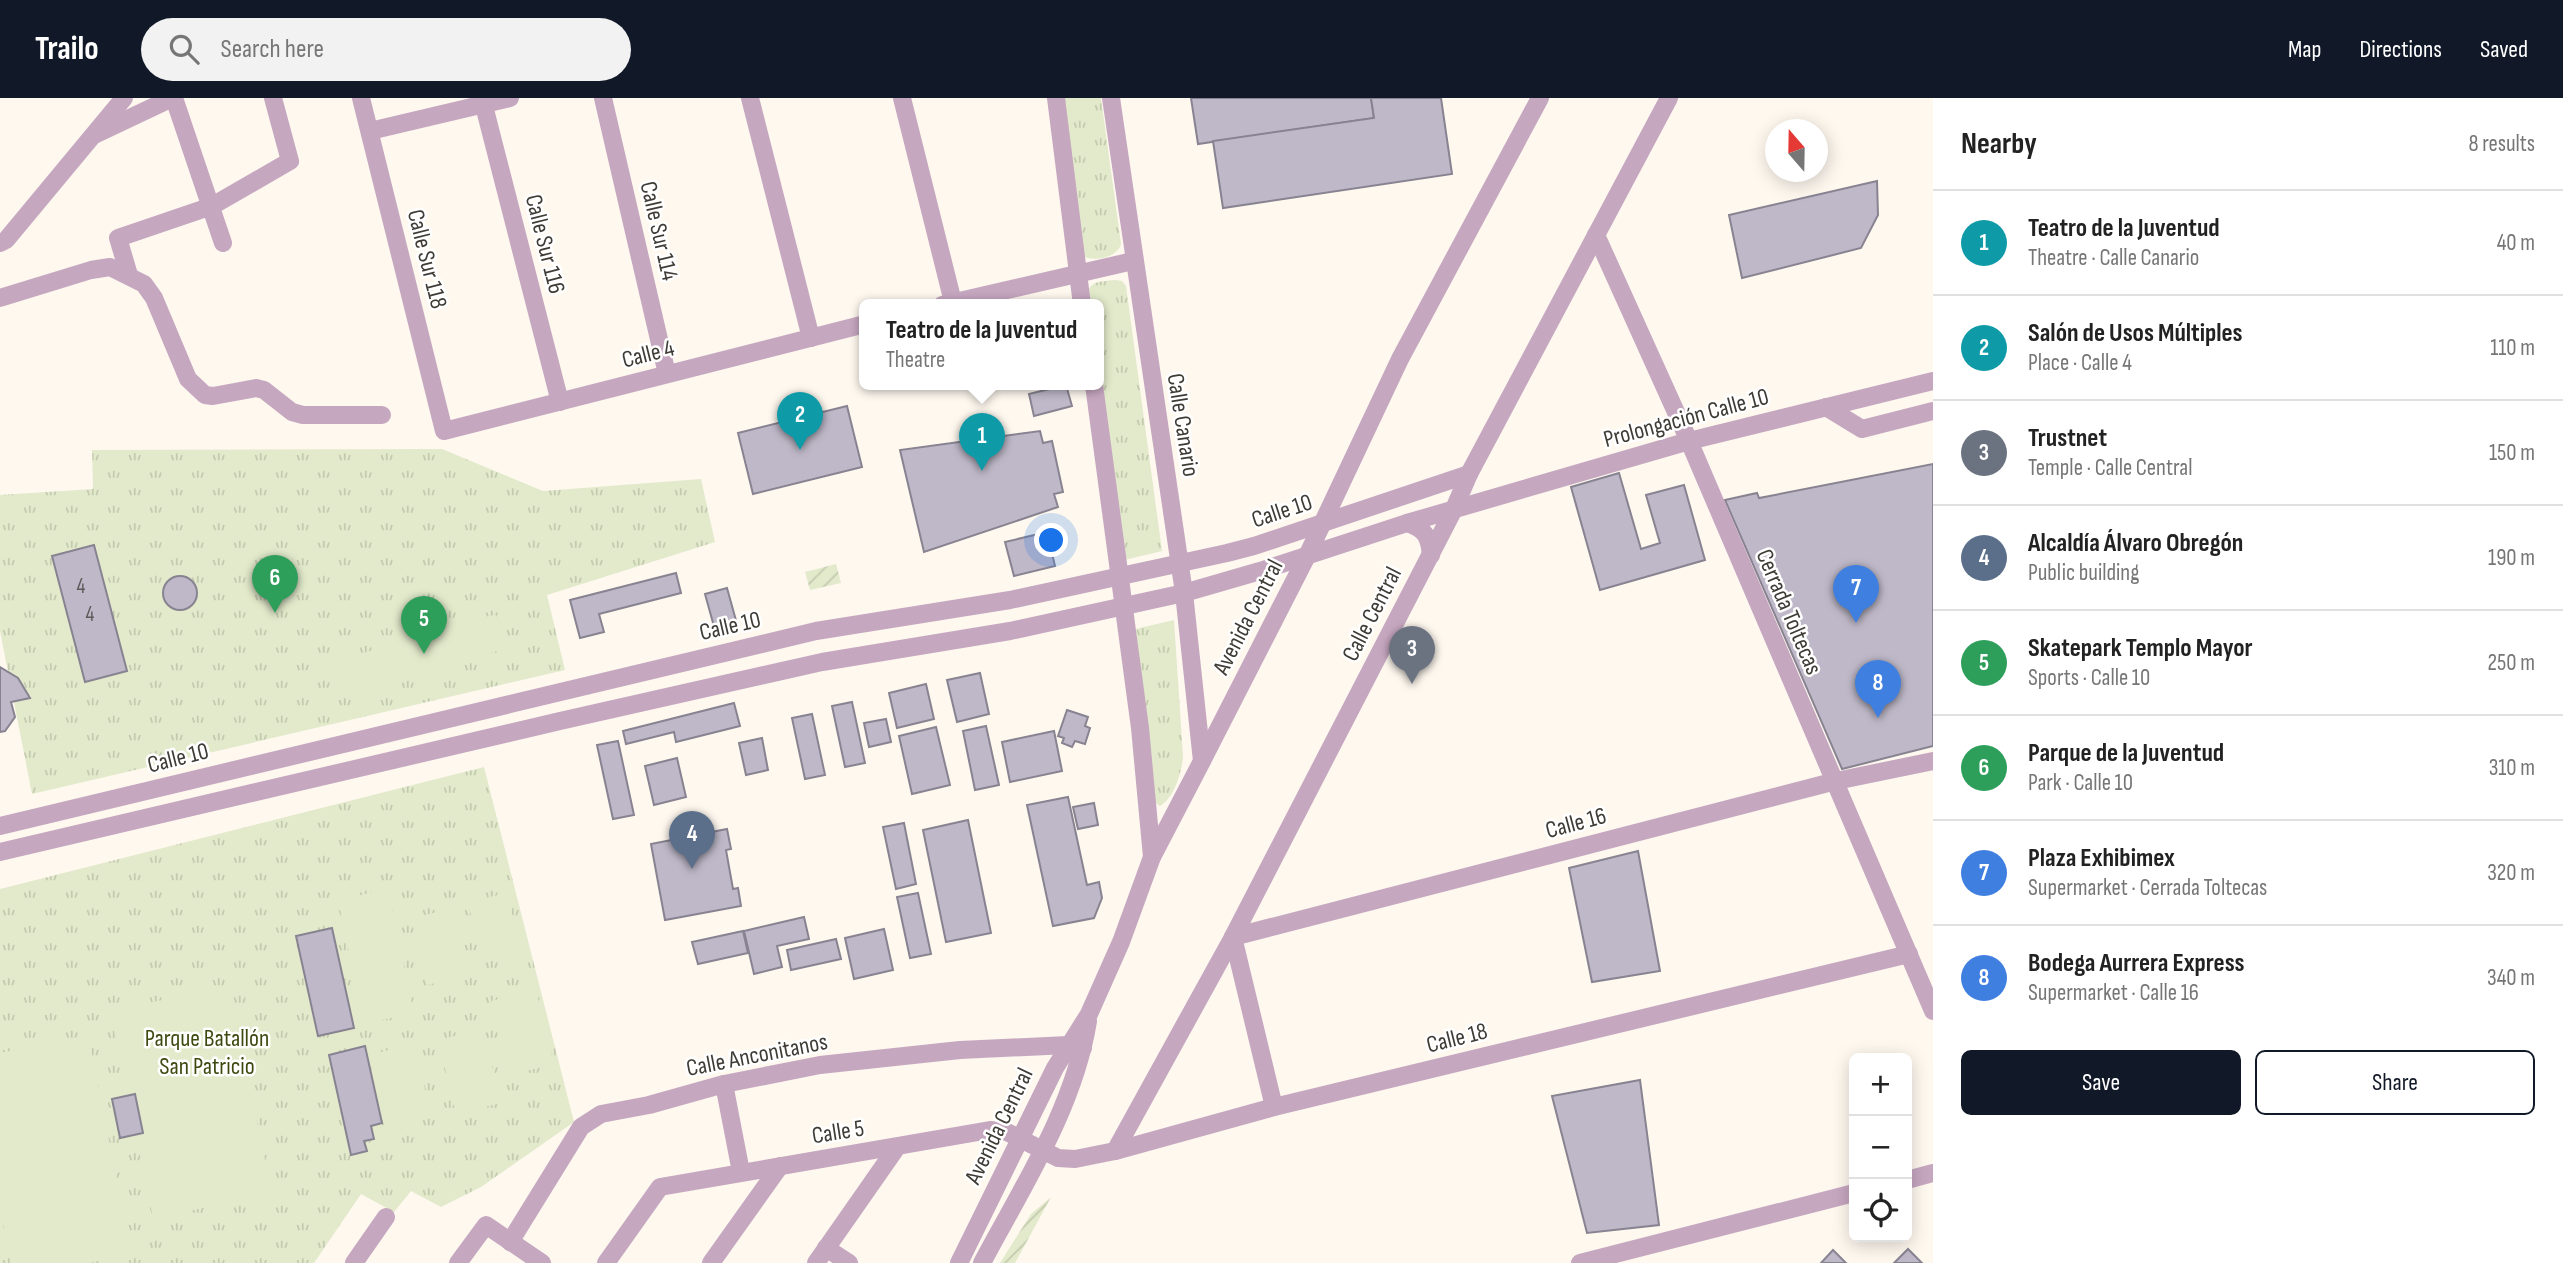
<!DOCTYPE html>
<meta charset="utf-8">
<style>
:root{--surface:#fff;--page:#f2f2f2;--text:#222;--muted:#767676;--line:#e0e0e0;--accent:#111827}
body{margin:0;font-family:"Sofia Sans Condensed",sans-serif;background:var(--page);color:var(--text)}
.controls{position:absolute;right:21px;bottom:21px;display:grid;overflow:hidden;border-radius:10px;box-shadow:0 4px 18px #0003}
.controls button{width:63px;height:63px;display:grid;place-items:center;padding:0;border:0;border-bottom:2px solid var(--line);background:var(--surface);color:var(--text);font:35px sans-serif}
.compass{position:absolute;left:1765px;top:21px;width:63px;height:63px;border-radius:50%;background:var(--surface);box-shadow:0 4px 18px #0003;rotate:340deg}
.you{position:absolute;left:1052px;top:443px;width:24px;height:24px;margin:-18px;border:5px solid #fff;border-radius:50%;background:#1a73e8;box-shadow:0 0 0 10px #1a73e833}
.badge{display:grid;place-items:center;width:46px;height:46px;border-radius:50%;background:var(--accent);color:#fff;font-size:23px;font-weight:700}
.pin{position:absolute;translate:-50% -58px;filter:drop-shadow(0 2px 4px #0008)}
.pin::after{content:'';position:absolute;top:37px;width:24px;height:21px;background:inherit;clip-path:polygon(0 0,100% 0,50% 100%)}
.popup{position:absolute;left:859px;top:201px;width:245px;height:91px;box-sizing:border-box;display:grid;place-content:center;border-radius:10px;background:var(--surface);filter:drop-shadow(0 2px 5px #0005);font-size:23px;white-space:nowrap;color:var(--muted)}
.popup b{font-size:26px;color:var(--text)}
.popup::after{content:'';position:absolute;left:50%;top:100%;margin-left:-14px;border:14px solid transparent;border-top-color:var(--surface)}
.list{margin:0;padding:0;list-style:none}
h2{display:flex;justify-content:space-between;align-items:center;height:91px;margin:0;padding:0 28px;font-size:30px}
h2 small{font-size:23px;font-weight:400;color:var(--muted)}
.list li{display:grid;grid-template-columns:46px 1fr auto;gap:21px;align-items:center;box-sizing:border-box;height:105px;padding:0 28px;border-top:2px solid var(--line)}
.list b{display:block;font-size:26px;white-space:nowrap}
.list p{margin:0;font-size:23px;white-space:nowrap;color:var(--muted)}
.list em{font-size:23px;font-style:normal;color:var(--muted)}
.actions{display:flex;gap:14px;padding:21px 28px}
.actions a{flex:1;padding:16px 0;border:2px solid var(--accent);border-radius:10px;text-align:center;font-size:24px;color:var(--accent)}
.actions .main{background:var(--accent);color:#fff}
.icon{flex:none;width:38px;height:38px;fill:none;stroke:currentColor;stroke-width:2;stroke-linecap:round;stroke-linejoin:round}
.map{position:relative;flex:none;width:1933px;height:1165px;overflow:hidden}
header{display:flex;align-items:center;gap:42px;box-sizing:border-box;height:98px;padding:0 35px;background:var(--accent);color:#fff}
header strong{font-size:33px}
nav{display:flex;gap:38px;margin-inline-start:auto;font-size:24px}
.search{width:490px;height:63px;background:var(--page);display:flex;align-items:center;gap:18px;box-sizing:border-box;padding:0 24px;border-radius:38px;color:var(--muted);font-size:26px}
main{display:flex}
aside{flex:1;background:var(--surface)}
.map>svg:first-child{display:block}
.park{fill:url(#park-tufts)}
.garden{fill:url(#garden-furrows)}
.pitch{fill:#e2eacb}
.building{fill:#beb8c8;stroke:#888391;stroke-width:2}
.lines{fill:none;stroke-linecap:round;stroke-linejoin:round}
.minor{stroke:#c6a7c0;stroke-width:18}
.tertiary{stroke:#c6a7c0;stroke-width:18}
.labels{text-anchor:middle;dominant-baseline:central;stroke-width:5;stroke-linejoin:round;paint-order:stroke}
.number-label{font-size:21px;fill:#5f5a5a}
.street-label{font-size:24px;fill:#3f3b35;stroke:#fff}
.park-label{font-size:24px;fill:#3e4910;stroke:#fff}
</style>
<header>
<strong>Trailo</strong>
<div class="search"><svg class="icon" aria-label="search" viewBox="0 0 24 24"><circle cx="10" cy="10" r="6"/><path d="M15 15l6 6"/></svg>Search here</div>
<nav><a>Map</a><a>Directions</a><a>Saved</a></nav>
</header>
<main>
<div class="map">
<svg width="1933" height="1165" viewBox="0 0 1933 1165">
<defs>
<pattern id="park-tufts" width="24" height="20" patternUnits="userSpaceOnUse" patternTransform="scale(1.75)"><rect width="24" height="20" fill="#e2eacb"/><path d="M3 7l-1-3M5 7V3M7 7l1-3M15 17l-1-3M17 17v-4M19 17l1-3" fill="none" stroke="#c3caaf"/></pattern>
<pattern id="garden-furrows" width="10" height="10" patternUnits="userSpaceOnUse" patternTransform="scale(1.75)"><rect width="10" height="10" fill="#e2eacb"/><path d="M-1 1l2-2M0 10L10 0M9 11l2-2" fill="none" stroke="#c3caaf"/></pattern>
</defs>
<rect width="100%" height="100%" fill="#fef8ef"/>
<g class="park">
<path d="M1059 0H1101L1121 146C1117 160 1094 164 1083 158Z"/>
<path d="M1115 182 1122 183 1126 188 1162 453 1120 463 1099 287V207H1088C1085 183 1096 184 1115 182Z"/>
<polygon points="442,351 543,393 701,381 715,444 547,497 565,572 32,696 0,533 0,397 93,391 92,352"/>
<path d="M1174 522 1183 658C1182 674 1174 700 1160 708L1154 704 1131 532Z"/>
<polygon points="484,669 574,1024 481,1089 441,1109 411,1093 394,1114 361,1096 314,1165 0,1165 0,791"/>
</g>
<g class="garden">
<polygon points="836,466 841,485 810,492 805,474"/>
<polygon points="1051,1099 1015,1165 1000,1165 1031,1116"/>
</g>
<g class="pitch">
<polygon points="496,517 506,550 377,593 362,593 344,579 308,571 313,555 342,563 450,524"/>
<polygon points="388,791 414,915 364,926 338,802"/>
<polygon points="507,795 522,856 482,865 468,804"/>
<polygon points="455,810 471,877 427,887 411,820"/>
<polygon points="229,888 272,1096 153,1120 110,913"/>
<polygon points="536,892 554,966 509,977 491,903"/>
<polygon points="483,931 501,1005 456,1016 438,942"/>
<polygon points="88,937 132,1156 88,1165 11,1165 0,1112 0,955"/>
<polygon points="414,946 432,1020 387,1031 369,957"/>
</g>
<g class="building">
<polygon points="1191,0 1371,0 1374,20 1198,46"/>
<polygon points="1371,0 1441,0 1452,76 1223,110 1213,43 1374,20"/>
<polygon points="1877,83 1878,117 1861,150 1742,180 1729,117"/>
<polygon points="1066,287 1072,308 1034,318 1029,296"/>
<polygon points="847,308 862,369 753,396 738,335"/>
<polygon points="1040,333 1043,345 1052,343 1063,394 1054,396 1058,409 924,454 900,352"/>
<polygon points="1933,366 1933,648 1842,671 1725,402 1757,395 1759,400"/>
<polygon points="1619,375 1641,451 1660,445 1646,397 1684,387 1705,462 1600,492 1571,389"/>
<polygon points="1047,434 1055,468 1014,478 1005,444"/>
<polygon points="94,447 127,573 85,584 52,458"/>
<polygon points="676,475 681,495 599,516 604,534 580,540 570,502"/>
<circle cx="180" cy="495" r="17"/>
<polygon points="727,490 737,526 715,532 705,496"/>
<polygon points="0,569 18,580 30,600 11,604 15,619 5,633 0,634"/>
<polygon points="980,575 989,616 957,624 947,582"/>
<polygon points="926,586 934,621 897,630 889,595"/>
<polygon points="852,604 865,665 845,669 832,608"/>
<polygon points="734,605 740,628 676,644 674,634 626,646 623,633"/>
<polygon points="1067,612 1088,619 1085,628 1090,630 1085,646 1075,643 1072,649 1062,645 1064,640 1058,638"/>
<polygon points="812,616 825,677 805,681 792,620"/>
<polygon points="886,621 891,644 869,649 864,625"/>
<polygon points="986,628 999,687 975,692 963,633"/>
<polygon points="936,629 950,687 912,696 899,638"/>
<polygon points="1054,633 1062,673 1010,684 1002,644"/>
<polygon points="762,640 768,672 746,677 739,645"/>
<polygon points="618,643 634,717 613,721 597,647"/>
<polygon points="677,660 686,699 654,707 645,668"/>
<polygon points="1068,699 1087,787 1099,784 1102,800 1094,820 1053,828 1027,707"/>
<polygon points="1094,705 1098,727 1078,731 1073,709"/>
<polygon points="968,722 991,835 946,844 923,732"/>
<polygon points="904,725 916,786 896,791 883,729"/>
<polygon points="727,731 731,751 726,752 733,791 738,790 741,808 665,822 651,746"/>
<polygon points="1638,753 1660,873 1592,884 1569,770"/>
<polygon points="918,795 931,856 910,860 897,799"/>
<polygon points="804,819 809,841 777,848 782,869 754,876 744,833"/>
<polygon points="332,830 354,930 318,938 296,838"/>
<polygon points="884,831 893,872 854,881 845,840"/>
<polygon points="743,833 748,855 698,866 692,844"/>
<polygon points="836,841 841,861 791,872 787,852"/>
<polygon points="365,948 382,1025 371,1028 374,1041 364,1043 367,1053 351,1057 329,957"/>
<polygon points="1640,982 1659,1127 1587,1135 1552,998"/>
<polygon points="135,996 143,1035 120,1040 112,1001"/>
<polygon points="1908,1151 1922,1165 1894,1165"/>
<polygon points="1833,1152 1846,1165 1821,1165"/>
</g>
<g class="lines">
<g class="minor">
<polyline points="174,0 223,145"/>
<polyline points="361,0 444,333 865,226"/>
<polyline points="482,0 560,304"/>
<polyline points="603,0 667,276"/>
<polyline points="750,0 811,240"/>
<polyline points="902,0 953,204"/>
<polyline points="370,33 510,0"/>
<polyline points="96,36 172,0"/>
<polyline points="1596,137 1689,343 1933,913"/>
<polyline points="0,145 6,142 124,0"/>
<polyline points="129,177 118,140 212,108 290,63 273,0"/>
<polyline points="0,200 91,172 110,169 144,186 154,200 188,281 205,297 213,298 256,290 264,292 292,314 303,317 382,317"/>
<polyline points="942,207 1133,163"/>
<polyline points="1826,309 1862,331 1933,313"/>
<polyline points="1202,663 1307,458 1400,261 1540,0"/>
<polyline points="1233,839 1836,683 1933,663"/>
<polyline points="1233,839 1274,1009"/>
<polyline points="724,986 741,1074"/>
<polyline points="1115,1053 1233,839 1454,411"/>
<polyline points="1907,1082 1933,1075"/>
<polyline points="510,1144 581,1029 601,1016 649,1007 724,986 820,967 960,952 1068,947 1083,950"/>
<polyline points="826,1150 849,1165"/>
<polyline points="354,1165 386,1119"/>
<polyline points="458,1165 486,1127 542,1165"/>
<polyline points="606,1165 660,1089 990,1032 1007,1034 1058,1060 1075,1061 1115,1053 1274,1009 1909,856"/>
<polyline points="711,1165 780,1068"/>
<polyline points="816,1165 897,1049"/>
<polyline points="1580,1165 1854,1095"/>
</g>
<g class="tertiary">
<polyline points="1056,0 1082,207"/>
<polyline points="1094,287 1140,630 1152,759"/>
<polyline points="1454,411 1469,376 1669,0"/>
<path d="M1407 425C1425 431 1429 438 1431 457"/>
<polyline points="0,728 816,533 1010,502 1227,455 1254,448 1469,376"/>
<polyline points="0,754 560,623 822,564 1010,533 1184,495 1260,473 1407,425 1689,343 1933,283"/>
<polyline points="959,1165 1055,970 1089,916 1121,844 1152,759 1202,663 1184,495 1111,0"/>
<path d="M982 1165C1023 1088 1074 1010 1088 923"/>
</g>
</g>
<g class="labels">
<g class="number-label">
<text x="81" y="488">4</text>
<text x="90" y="516">4</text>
</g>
<g class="street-label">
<text transform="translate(659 133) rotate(77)">Calle Sur 114</text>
<text transform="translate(545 146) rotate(76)">Calle Sur 116</text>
<text transform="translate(427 161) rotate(76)">Calle Sur 118</text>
<text transform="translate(648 256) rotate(-14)">Calle 4</text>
<text transform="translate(1686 320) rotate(-15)">Prolongación Calle 10</text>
<text transform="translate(1183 327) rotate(81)">Calle Canario</text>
<text transform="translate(1282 413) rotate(-18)">Calle 10</text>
<text transform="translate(1789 514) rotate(67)">Cerrada Toltecas</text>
<text transform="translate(1372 516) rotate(-63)">Calle Central</text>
<text transform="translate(1248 519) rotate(-63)">Avenida Central</text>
<text transform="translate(730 528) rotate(-13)">Calle 10</text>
<text transform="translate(178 660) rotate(-14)">Calle 10</text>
<text transform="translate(1576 725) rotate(-15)">Calle 16</text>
<text transform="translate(1457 940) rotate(-14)">Calle 18</text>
<text transform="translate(757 957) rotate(-11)">Calle Anconitanos</text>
<text transform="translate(999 1028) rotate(-64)">Avenida Central</text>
<text transform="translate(838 1034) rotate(-9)">Calle 5</text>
</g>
<g class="park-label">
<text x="207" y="940">Parque Batallón<tspan x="207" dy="28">San Patricio</tspan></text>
</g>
</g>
</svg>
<div class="controls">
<button>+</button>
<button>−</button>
<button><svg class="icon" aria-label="locate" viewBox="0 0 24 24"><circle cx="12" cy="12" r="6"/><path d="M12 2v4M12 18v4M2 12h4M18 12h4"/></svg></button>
</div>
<svg class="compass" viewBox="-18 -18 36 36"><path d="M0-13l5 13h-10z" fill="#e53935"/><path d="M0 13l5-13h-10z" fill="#767676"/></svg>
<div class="you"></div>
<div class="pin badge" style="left:982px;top:373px;background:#0f9aa8">1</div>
<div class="popup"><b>Teatro de la Juventud</b>Theatre</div>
<div class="pin badge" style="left:800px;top:352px;background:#0f9aa8">2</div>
<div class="pin badge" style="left:1412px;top:586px;background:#6b7280">3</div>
<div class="pin badge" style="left:692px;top:771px;background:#5c6f8a">4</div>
<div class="pin badge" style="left:424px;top:556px;background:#2e9e5b">5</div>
<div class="pin badge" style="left:275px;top:515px;background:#2e9e5b">6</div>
<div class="pin badge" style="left:1856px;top:525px;background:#3f7fe0">7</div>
<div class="pin badge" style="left:1878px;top:620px;background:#3f7fe0">8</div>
</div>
<aside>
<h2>Nearby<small>8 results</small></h2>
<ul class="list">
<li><span class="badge" style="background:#0f9aa8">1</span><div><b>Teatro de la Juventud</b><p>Theatre · Calle Canario</p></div><em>40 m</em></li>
<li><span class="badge" style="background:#0f9aa8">2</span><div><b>Salón de Usos Múltiples</b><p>Place · Calle 4</p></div><em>110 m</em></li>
<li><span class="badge" style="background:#6b7280">3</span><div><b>Trustnet</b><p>Temple · Calle Central</p></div><em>150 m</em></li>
<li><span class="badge" style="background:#5c6f8a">4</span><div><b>Alcaldía Álvaro Obregón</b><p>Public building</p></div><em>190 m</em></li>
<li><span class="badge" style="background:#2e9e5b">5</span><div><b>Skatepark Templo Mayor</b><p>Sports · Calle 10</p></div><em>250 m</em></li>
<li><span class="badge" style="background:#2e9e5b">6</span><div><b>Parque de la Juventud</b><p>Park · Calle 10</p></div><em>310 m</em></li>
<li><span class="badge" style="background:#3f7fe0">7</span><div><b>Plaza Exhibimex</b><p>Supermarket · Cerrada Toltecas</p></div><em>320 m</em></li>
<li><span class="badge" style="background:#3f7fe0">8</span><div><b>Bodega Aurrera Express</b><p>Supermarket · Calle 16</p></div><em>340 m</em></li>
</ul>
<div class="actions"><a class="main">Save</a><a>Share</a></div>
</aside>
</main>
